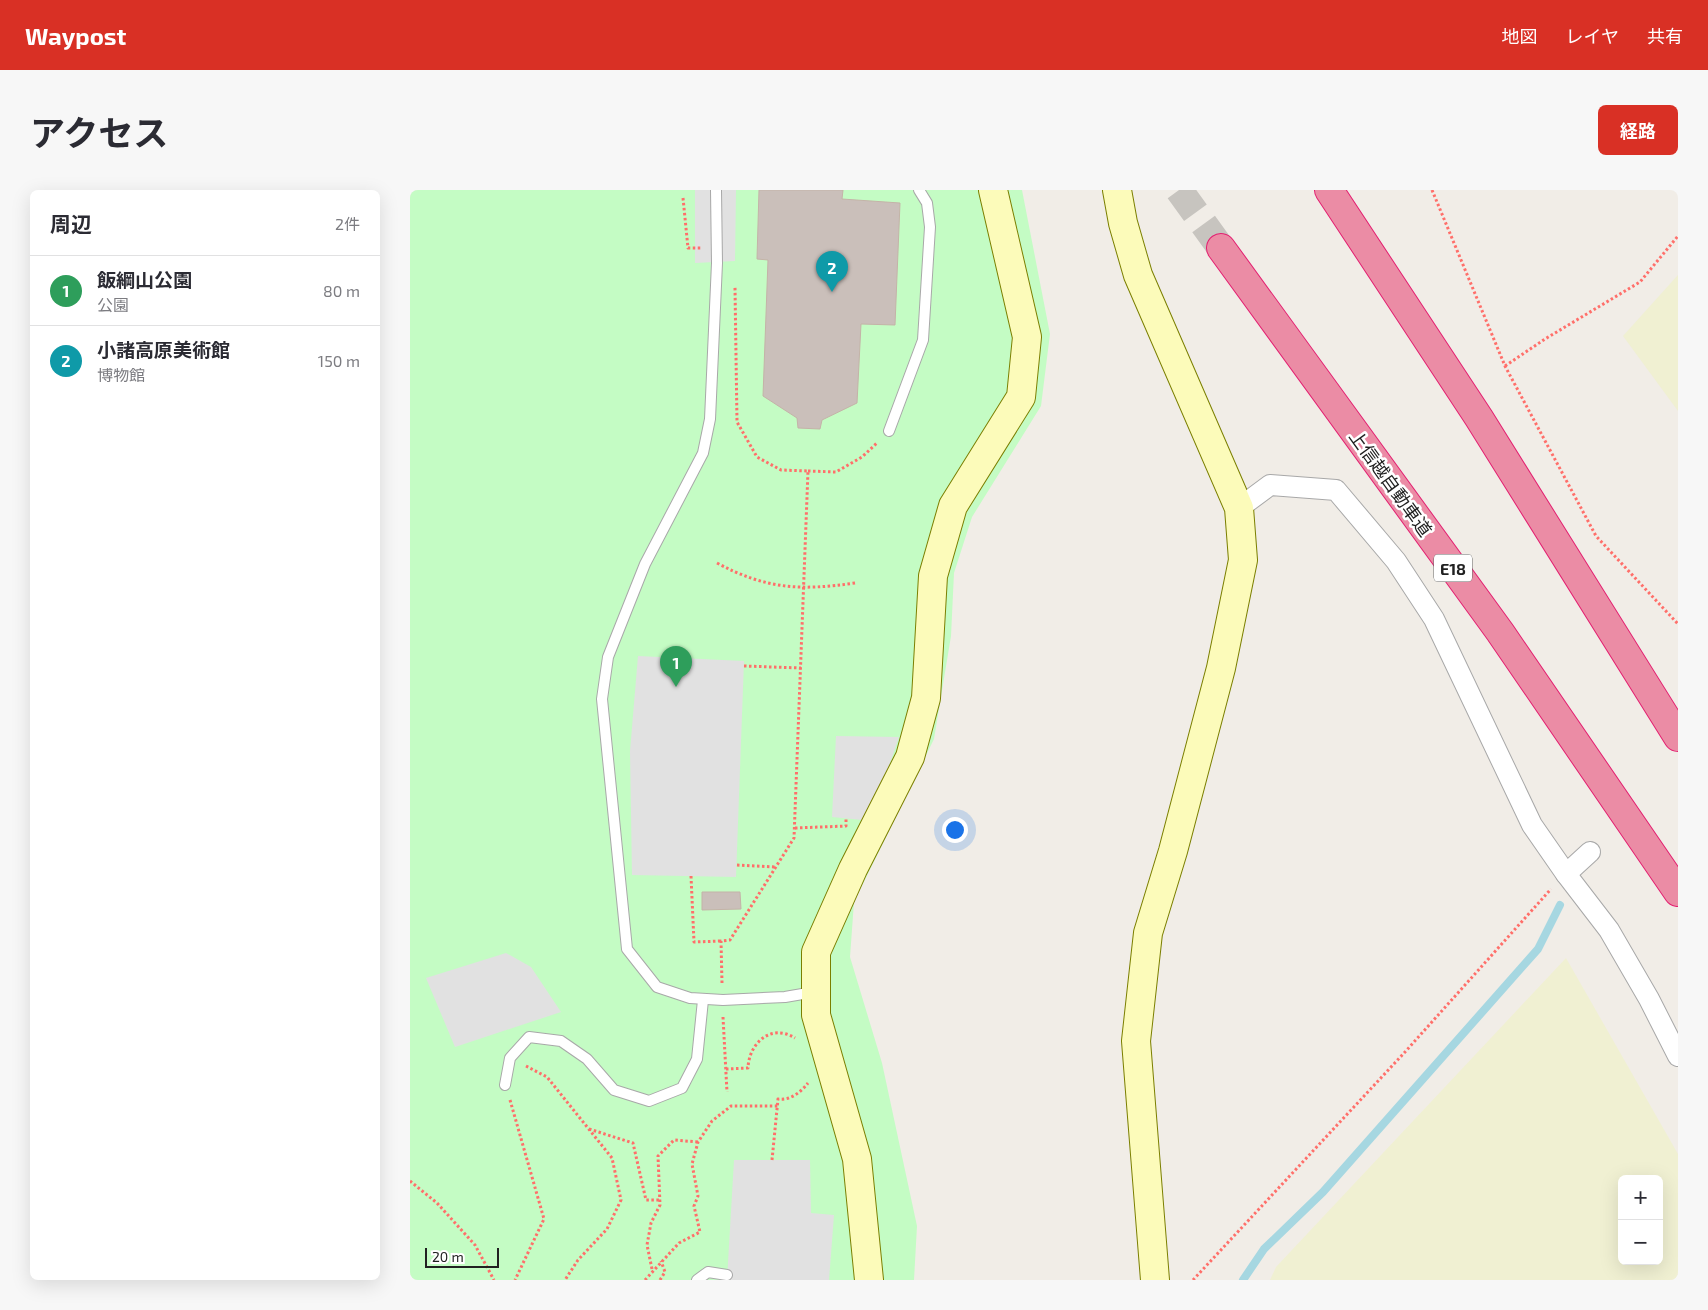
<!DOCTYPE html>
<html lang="ja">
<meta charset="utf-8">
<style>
:root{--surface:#fff;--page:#f7f7f7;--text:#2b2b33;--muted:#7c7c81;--line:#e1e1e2;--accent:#d93025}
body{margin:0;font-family:"Exo 2","Noto Sans JP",sans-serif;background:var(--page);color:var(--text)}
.controls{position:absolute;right:15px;bottom:15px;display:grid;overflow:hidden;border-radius:8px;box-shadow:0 5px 20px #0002}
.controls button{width:45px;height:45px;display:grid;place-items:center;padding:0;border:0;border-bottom:1px solid var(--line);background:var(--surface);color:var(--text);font:25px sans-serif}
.scale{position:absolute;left:15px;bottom:12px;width:74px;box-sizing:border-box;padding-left:5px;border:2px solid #212121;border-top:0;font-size:14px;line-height:18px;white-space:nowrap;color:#212121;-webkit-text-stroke:4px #fff;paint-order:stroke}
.you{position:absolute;left:544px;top:639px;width:18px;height:18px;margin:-12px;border:4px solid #fff;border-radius:50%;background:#1a73e8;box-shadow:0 0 0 8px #1a73e833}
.badge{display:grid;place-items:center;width:32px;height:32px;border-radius:50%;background:var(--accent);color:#fff;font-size:16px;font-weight:700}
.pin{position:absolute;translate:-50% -41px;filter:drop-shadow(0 1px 2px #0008)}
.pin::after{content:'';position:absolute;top:26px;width:18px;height:15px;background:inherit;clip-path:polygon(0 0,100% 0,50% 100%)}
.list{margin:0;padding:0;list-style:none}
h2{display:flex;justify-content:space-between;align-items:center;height:65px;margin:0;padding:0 20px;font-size:21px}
h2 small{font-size:16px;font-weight:400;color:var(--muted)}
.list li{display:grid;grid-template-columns:32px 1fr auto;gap:15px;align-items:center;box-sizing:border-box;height:70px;padding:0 20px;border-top:1px solid var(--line)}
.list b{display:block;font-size:19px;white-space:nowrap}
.list p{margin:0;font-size:16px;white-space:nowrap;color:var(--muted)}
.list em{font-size:16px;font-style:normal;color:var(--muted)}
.map{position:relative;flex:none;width:1268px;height:1090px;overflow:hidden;border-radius:8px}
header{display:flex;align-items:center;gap:30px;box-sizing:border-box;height:70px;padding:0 25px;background:var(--accent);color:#fff}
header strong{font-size:24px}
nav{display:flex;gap:28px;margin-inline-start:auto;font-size:18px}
.intro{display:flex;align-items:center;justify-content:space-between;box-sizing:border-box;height:120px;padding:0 30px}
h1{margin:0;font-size:35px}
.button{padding:12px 22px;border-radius:8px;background:var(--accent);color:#fff;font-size:18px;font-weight:700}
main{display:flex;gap:30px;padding:0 30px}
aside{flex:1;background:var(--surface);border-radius:8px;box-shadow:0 5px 20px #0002}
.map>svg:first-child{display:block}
.farmland{fill:#f0f0d2;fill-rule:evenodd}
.park{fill:#c4fcc4}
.parking{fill:#e1e1e1}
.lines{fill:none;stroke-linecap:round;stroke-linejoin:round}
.stream{stroke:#a6d7e1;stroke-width:8}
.building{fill:#cabfba;stroke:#c4b3a8}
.highway-tunnel{stroke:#c7c4bf;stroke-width:28;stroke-dasharray:28 14;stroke-linecap:butt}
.lane-casing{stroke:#a8a8a8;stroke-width:12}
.street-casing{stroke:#a8a8a8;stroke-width:22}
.secondary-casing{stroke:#7b7f00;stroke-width:30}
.highway-casing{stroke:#e32071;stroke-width:30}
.path{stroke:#ff6f6a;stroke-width:3;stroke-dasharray:2.5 2.5;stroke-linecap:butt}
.lane{stroke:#fff;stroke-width:10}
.street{stroke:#fff;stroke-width:20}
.secondary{stroke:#fcfbba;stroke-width:28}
.highway{stroke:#eb8ca5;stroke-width:28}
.labels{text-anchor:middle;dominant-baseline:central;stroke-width:5;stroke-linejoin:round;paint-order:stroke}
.shield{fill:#fff;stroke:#646464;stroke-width:1}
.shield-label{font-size:16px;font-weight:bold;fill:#212121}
.street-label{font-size:18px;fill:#212121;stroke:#fff}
</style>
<header>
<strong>Waypost</strong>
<nav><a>地図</a><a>レイヤ</a><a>共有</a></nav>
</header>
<div class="intro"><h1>アクセス</h1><a class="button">経路</a></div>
<main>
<aside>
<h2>周辺<small>2件</small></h2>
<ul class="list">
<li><span class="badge" style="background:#2e9e5b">1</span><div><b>飯綱山公園</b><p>公園</p></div><em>80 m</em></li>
<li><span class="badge" style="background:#0f9aa8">2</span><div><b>小諸高原美術館</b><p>博物館</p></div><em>150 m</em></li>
</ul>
</aside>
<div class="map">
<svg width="1268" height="1090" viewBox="0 0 1268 1090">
<rect width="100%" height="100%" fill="#f1ede7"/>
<g class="farmland">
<polygon points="1268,85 1268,221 1213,146"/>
<path d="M1156 768 1268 964V1090H860L866 1077ZM1212 989H1249V1071H1212Z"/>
</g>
<polygon class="park" points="0,0 612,0 640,144 631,216 562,327 544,383 541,446 524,549 444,712 440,767 472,873 507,1036 504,1090 0,1090"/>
<g class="parking">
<polygon points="285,0 326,0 325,71 285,73"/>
<polygon points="228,466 334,471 326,687 222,685 220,561"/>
<polygon points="426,546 489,547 477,582 452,630 422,627"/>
<polygon points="96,763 121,777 151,822 45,857 16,788"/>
<polygon points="324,970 400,970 401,1023 424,1025 419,1090 317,1090"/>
</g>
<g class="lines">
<polyline class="stream" points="833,1090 854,1059 913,1002 1128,759 1150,715"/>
</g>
<g class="building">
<polygon points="349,0 433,0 432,9 490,13 485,135 451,134 447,213 412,230 410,239 388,238 387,228 353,206 358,70 347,69"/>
<polygon points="292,702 330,702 331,719 292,720"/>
</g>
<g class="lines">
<polyline class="highway-tunnel" points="769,0 811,58"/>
<g class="lane-casing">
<g id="lane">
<polyline points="306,0 307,73 300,229 293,263 235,374 198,467 192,509 217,759 247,797 280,808 313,810 375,807 404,802"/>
<polyline points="479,241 513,150 520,37 517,13 509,0"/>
<polyline points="95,895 100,868 119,847 151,851 177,869 204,900 239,911 272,898 287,869 293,810"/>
<polyline points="287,1090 298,1082 317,1085"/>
</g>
</g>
<g class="street-casing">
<g id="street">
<polyline points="829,318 860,295 926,300 986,371 1024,429 1122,635 1156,684 1199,740 1239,809 1268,866"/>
<polyline points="1156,684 1180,662"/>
</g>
</g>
<g class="secondary-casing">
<g id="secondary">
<polyline points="707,0 713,33 728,85 829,318 833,370 811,478 763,661 738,743 726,851 745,1090"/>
<polyline points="459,1090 447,969 406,825 406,762 443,679 500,567 516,508 523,386 543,316 611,207 617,147 583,0"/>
</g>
</g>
<g class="highway-casing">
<g id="highway">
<polyline points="919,0 1069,228 1268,547"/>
<polyline points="811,58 1090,442 1268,702"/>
</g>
</g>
<g class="path">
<polyline points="1022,0 1095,176 1186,346 1268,434"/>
<polyline points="273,8 278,58 291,58"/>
<polyline points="1095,176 1135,149 1230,92 1268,46"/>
<polyline points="398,281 426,282 452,267 467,253"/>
<path d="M307 373C356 399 390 401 445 393"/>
<polyline points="334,476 391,478"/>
<polyline points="385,638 436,636 436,628"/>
<polyline points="327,675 366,677"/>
<polyline points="281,686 284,752 311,751"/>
<polyline points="312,793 311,751 320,750 384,648 398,281 371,280 347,267 327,232 325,97"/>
<polyline points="313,827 317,902"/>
<polyline points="116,876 137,887 202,968 211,1010 197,1039 168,1070 155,1090"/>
<path d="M316 879 338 878C339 853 361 833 385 848"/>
<polyline points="100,910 134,1029 105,1090"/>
<polyline points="179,939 223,953 236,1010 250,1010"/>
<path d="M362 970 368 909C380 911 391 902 398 893"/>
<polyline points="0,991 27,1013 65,1055 84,1090"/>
<polyline points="242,1079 237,1055 241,1033 250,1015 248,966 264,950 288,952"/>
<polyline points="235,1090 269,1053 290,1042 284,1016 288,1006 282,974 288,952 302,931 321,916 368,916"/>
<polyline points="250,1090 255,1082 251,1071"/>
<polyline points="783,1090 995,862 1141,699"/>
</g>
<use href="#lane" class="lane"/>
<use href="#street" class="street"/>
<use href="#secondary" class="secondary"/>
<use href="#highway" class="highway"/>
</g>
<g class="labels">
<rect class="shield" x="1024" y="364.5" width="38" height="27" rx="4"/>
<g class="shield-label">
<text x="1043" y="378">E18</text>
</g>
<g class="street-label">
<text transform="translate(981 293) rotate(54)">上信越自動車道</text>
</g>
</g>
</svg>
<div class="controls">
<button>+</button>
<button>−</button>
</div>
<div class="scale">20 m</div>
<div class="you"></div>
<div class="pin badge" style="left:266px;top:497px;background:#2e9e5b">1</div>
<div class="pin badge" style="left:422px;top:102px;background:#0f9aa8">2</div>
</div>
</main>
